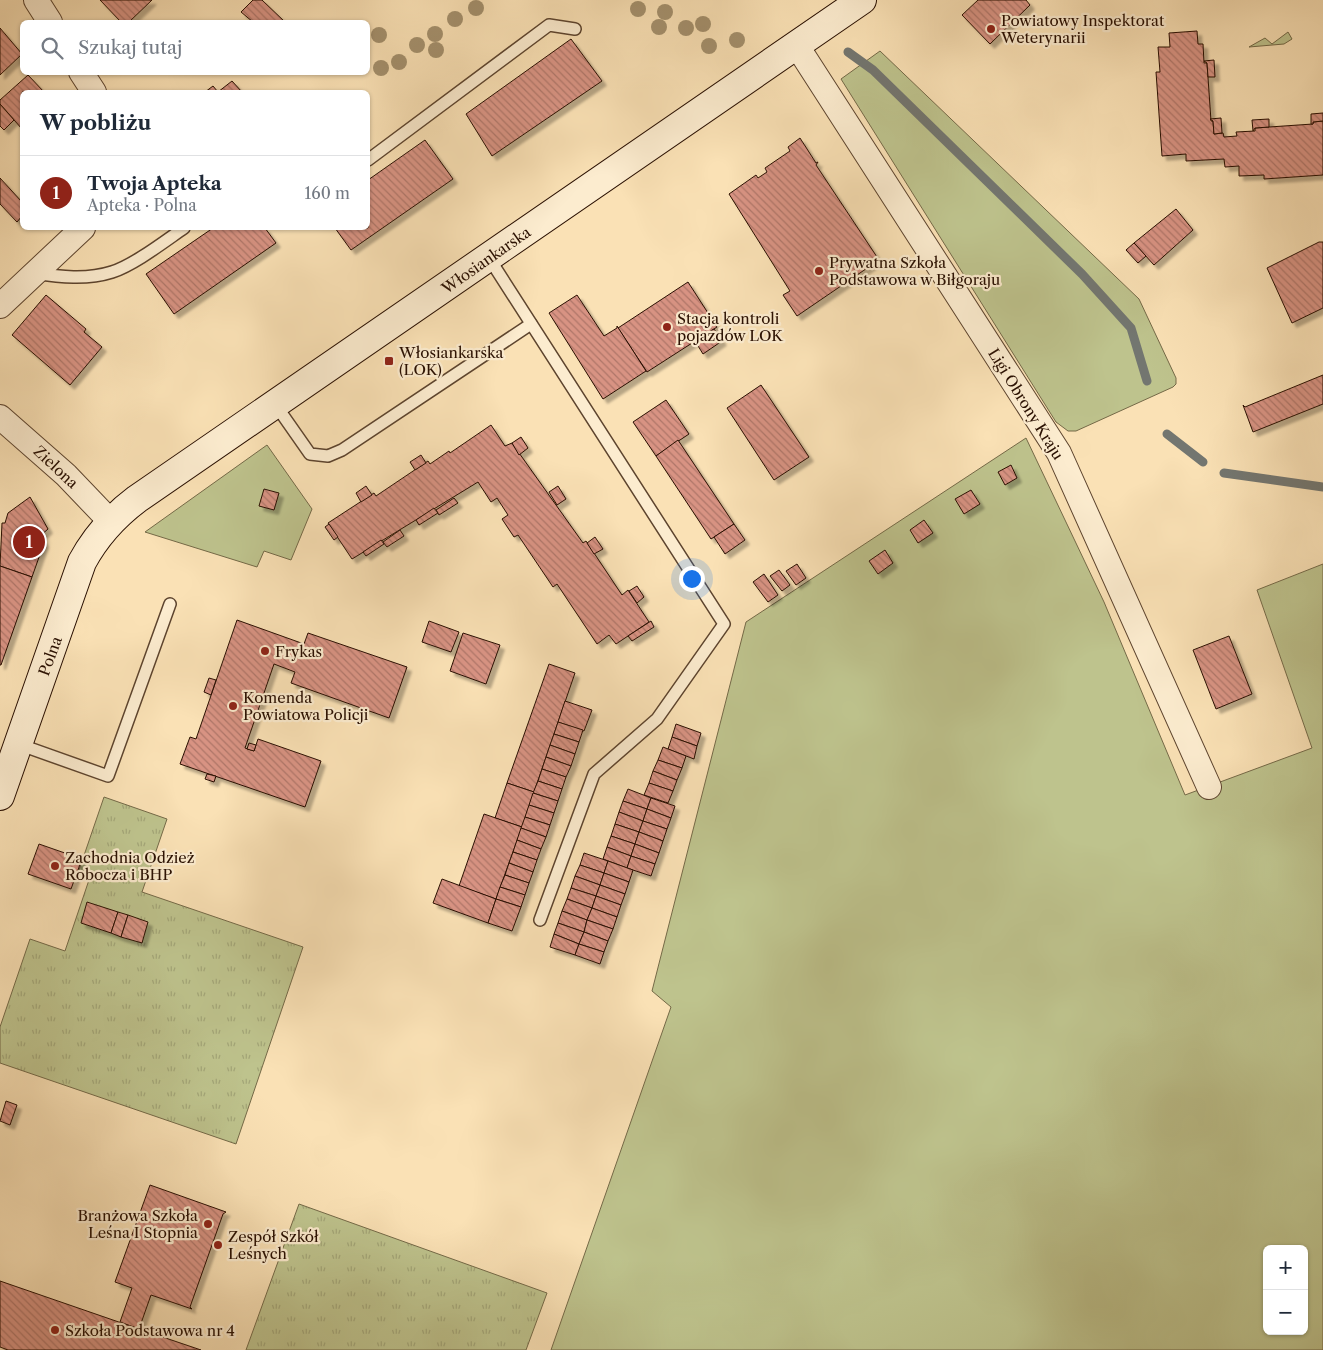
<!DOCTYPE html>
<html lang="pl">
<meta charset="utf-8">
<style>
:root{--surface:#fff;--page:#f6f6f7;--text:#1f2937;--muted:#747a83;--line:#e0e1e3;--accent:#8f2418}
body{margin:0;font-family:"Libre Caslon Text",serif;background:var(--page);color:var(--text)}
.controls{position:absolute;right:15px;bottom:15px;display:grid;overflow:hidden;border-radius:8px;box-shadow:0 1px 4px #0004}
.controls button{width:45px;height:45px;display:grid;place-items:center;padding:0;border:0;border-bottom:1px solid var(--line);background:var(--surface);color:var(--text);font:25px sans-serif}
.you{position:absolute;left:691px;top:578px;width:18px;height:18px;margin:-12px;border:4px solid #fff;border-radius:50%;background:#1a73e8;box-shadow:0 0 0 8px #1a73e833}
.badge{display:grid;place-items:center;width:32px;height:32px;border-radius:50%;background:var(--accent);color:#fff;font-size:16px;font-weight:700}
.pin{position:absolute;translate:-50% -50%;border:2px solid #fff;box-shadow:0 1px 5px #0006}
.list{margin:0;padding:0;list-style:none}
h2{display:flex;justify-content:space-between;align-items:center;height:65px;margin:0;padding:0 20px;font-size:21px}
h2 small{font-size:16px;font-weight:400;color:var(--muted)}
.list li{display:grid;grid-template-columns:32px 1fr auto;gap:15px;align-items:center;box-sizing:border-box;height:75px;padding:0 20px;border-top:1px solid var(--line)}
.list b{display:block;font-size:19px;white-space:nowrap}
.list p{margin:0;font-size:16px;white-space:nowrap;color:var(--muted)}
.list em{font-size:16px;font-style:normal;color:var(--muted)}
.icon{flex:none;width:28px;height:28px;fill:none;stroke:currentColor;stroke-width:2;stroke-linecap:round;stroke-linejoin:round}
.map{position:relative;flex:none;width:1323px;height:1350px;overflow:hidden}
.search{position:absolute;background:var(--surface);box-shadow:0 1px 4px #0004;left:20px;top:20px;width:350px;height:55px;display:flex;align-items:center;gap:12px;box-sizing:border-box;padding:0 18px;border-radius:8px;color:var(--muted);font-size:19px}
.panel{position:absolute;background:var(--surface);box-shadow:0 1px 4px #0004;left:20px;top:90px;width:350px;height:140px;border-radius:8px}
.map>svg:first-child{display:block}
.green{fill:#bec38d;stroke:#746947;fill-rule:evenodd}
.park{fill:url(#park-tufts);stroke:#746947}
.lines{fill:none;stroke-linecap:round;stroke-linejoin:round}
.stream{stroke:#737670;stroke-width:9}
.building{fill:url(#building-back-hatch);stroke:#290f01;filter:url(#shadow)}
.lane-casing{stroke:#5d442e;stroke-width:14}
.street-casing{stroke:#5d442e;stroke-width:26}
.secondary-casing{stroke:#290f01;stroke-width:30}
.lane{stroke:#fceccf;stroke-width:11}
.street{stroke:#fceccf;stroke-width:24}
.secondary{stroke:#fceccf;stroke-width:28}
.tree{fill:#a4906d}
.poi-dot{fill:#8f2418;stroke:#fceccf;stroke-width:2}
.labels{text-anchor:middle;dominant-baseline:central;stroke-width:4.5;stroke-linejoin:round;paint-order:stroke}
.poi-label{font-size:15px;fill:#290f01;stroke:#fceccf;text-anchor:start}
.street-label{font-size:15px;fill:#290f01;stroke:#fceccf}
</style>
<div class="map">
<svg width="1323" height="1350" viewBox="0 0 1323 1350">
<defs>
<pattern id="park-tufts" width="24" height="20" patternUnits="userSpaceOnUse" patternTransform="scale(1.25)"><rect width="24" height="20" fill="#bec38d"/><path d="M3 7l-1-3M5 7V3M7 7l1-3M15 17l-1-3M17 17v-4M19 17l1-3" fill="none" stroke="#a3a678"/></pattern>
<pattern id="building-back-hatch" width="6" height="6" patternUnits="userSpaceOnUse" patternTransform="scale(1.25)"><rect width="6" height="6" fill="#d89383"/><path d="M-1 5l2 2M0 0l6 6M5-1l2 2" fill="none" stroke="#af7669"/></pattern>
<filter id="shadow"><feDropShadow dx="4.5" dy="4.5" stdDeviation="1" flood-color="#0004"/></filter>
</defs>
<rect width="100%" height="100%" fill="#fae1b5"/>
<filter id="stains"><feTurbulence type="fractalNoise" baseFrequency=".004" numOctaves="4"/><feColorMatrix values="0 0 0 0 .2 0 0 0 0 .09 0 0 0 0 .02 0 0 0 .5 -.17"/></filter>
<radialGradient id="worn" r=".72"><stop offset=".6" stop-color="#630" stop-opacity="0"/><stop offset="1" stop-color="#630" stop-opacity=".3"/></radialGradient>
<g class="green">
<polygon points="1288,32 1292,39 1284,44 1249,47 1265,38 1272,44"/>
<polygon points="880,51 1139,299 1176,378 1176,384 1173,387 1076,431 1068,431 1056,422 841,79"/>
<path d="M1026 438 1104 602 1185 795 1312 748 1257 590 1323 564V1350H551L671 1007 652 991 746 622ZM1267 1249H1304V1331H1267Z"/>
<polygon points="267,445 312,509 291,560 264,551 257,567 145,532"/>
</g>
<g class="park">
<polygon points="104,797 167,819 142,892 303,947 236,1144 0,1063 0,1027 30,939 65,951 91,874 79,870"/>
<polygon points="299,1204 547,1293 526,1350 246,1350"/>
</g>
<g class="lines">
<g class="stream">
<polyline points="848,52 873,70 1082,274 1131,328 1147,381"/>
<polyline points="1167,434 1203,462"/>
<polyline points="1224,473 1323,487"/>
</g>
</g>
<g class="building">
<polygon points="100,0 152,0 129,22 121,22"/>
<polygon points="253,0 262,0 285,22 253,22 241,12"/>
<polygon points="978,0 1026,0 1030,5 990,44 962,15"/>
<polygon points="0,28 22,54 0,75"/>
<polygon points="1197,31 1198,44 1203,44 1204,63 1207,63 1211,121 1213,121 1214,134 1223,133 1224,137 1237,136 1236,132 1255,131 1255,128 1313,124 1313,122 1323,121 1323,175 1264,179 1264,175 1239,176 1239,166 1225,167 1224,159 1186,161 1186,154 1162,156 1156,72 1160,72 1158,47 1170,47 1169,33"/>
<polygon points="571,39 602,81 492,156 466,114"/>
<polygon points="1214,60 1215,77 1208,77 1207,63 1204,61"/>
<polygon points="28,75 44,92 22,92 22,129 0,104 0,100"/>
<polygon points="232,81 242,92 218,92"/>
<polygon points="213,86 218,92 205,92"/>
<polygon points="0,104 14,120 4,130 0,126"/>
<polygon points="1323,113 1323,121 1313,122 1313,124 1311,124 1311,114"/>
<polygon points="1221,118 1222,133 1214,134 1213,121 1210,119"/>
<polygon points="1269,119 1269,127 1255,128 1253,131 1252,120"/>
<polygon points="800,138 816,163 818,162 816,165 879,260 797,316 783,295 790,291 729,194 756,175 758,178 767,172 765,168 790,151 788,147"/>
<polygon points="425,140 453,179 351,250 335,228 368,228 368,180"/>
<polygon points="0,178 22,202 22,216 17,222 0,204"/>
<polygon points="1176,209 1193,230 1154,265 1134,243"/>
<polygon points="213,228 265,228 276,243 174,314 146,274"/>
<polygon points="1319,242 1323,242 1323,308 1292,323 1267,268"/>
<polygon points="1134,243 1146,256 1138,263 1126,250"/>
<polygon points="688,282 717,327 647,372 618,328"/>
<polygon points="46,295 86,329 84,332 102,347 70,385 12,335"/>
<polygon points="577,295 604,336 617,328 617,326 646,371 603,399 549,313"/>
<polygon points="714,329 722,341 703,354 695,341"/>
<polygon points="1323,375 1323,404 1253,432 1243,405 1245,407"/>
<polygon points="761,385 809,457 774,480 727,408"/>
<polygon points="666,400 689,434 656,456 633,422"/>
<polygon points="491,425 505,446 512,443 583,543 586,541 622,595 628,590 649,622 616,644 609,635 597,644 557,584 553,587 518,535 514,537 502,519 508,515 497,498 491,502 478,482 352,559 328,523 374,493 376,496 428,461 430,464 449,451 450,453"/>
<polygon points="521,437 528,448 519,455 512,443"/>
<polygon points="678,440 734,524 711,539 656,456"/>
<polygon points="421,455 426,463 415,470 410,462"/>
<polygon points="1011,465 1017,478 1005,485 998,472"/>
<polygon points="366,486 372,495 361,502 356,493"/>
<polygon points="558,486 566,499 557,505 549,492"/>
<polygon points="264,489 279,493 274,510 259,506"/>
<polygon points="971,490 980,504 964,514 955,499"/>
<polygon points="30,497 48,529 40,536 44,543 32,577 0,566 2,523 5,523 8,513"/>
<polygon points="454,498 458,503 439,515 436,510"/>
<polygon points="434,508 438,513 419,525 416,520"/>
<polygon points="924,520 933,533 918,543 910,530"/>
<polygon points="329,524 338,537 334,540 325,527"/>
<polygon points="734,524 745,540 725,554 714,537"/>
<polygon points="400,530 404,536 387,547 383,542"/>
<polygon points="595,537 603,549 594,554 587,543"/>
<polygon points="381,540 384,544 366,556 363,552"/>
<polygon points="885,550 893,563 878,574 869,561"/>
<polygon points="797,564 806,578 796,585 786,571"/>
<polygon points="0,566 32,577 1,665 0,665"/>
<polygon points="779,570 790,585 782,591 770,576"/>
<polygon points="764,574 778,595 768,602 753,582"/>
<polygon points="637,586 644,597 637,603 629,591"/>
<polygon points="237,620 304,644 308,633 407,667 389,718 291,683 295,672 274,664 245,748 254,751 258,739 321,761 305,807 180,764 190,737 196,739"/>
<polygon points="429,621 459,632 451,652 422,642"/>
<polygon points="651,621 654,627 632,641 628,636"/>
<polygon points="463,633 500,645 486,684 450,671"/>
<polygon points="1229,636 1252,694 1216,709 1193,650"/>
<polygon points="549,664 575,673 534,792 507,783"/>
<polygon points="209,678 216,680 211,695 204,692"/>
<polygon points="565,701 592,710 584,731 558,722"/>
<polygon points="558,722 583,730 579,742 554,734"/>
<polygon points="676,724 701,733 697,746 672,737"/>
<polygon points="554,734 579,742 575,754 550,745"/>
<polygon points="672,737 697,746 694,759 668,749"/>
<polygon points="249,743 256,745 254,751 247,749"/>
<polygon points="550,745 575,754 571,766 546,757"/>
<polygon points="663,747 686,756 682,768 658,760"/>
<polygon points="546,757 571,766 566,777 542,769"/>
<polygon points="658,760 682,768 677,780 653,771"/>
<polygon points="542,769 566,777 562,789 538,781"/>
<polygon points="653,771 677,780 673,791 649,783"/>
<polygon points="207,774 216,776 214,782 205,779"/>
<polygon points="538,781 562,789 558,801 533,793"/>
<polygon points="507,783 534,792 522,827 495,818"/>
<polygon points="649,783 673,791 668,803 644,795"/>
<polygon points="628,789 651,798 647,809 623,801"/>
<polygon points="533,793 558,801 554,813 529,805"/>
<polygon points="651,798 675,806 671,818 647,809"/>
<polygon points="623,801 647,809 643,821 619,812"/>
<polygon points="529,805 554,813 550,825 525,817"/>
<polygon points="647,809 671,818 667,829 643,821"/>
<polygon points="619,812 643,821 639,832 615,824"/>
<polygon points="484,814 522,827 496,899 459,886"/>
<polygon points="525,817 550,825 546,837 521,828"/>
<polygon points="643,821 667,829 663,841 639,832"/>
<polygon points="615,824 639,832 635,844 611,836"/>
<polygon points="521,828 546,837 541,849 517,840"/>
<polygon points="639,832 663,841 659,853 635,844"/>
<polygon points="611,836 635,844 631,856 607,847"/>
<polygon points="517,840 541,849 537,860 513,852"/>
<polygon points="39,844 82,859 71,889 28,874"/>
<polygon points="635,844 659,853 655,864 631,856"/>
<polygon points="607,847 631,856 627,868 603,859"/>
<polygon points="513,852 537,860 533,872 509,863"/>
<polygon points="584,853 608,861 604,873 580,865"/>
<polygon points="631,856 655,864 651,876 627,868"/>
<polygon points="608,861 633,870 629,882 604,873"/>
<polygon points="509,863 533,872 529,883 505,875"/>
<polygon points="580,865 604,873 600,885 575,876"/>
<polygon points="604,873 629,882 625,894 600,885"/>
<polygon points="505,875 529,883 525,895 500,887"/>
<polygon points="575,876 600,885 596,896 571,888"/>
<polygon points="442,879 496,899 488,923 433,903"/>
<polygon points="600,885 625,894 621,905 596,896"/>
<polygon points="500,887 525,895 521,907 496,899"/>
<polygon points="571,888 596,896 592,908 567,899"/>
<polygon points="596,896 621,905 617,917 592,908"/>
<polygon points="496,899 521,907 512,931 488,923"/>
<polygon points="567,899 592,908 587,920 562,911"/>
<polygon points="87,902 118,912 111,933 81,923"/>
<polygon points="592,908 617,917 613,929 587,920"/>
<polygon points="562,911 587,920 584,932 558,923"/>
<polygon points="118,912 128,915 121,937 111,933"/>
<polygon points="128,915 148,922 142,943 121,937"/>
<polygon points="587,920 613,929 608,941 584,932"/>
<polygon points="558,923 584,932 579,944 554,934"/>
<polygon points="584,932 608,941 604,952 579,944"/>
<polygon points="554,934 579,944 575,955 550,947"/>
<polygon points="579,944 604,952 600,964 575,955"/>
<polygon points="6,1101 17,1105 10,1125 0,1121"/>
<polygon points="150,1185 226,1212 223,1214 190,1307 192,1309 151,1295 139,1329 120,1322 132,1288 115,1282"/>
<polygon points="0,1281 139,1329 201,1350 8,1350 0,1347"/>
</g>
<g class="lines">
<g class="lane-casing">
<g id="lane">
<polyline points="368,160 549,25 575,29"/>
<polyline points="489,258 724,624 657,719 594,774 540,920"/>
<path d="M35 273C60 277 87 280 112 272 134 265 165 241 184 228"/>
<polyline points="275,404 310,454 328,456 342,450 531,324"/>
<polyline points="18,744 108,776 170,604"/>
</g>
</g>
<g class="street-casing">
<g id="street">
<polyline points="36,0 50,22"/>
<polyline points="797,46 1059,453 1209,787"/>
<polyline points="81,72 94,92"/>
<polyline points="0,306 83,228"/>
<polyline points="0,417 66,475 110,521"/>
</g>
</g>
<g class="secondary-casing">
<path id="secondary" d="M0 796 82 562C96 536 113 517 137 499L862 0"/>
</g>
<use href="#lane" class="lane"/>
<use href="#street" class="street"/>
<use href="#secondary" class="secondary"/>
</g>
<g class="tree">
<circle cx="476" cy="8" r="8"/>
<circle cx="638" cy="9" r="8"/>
<circle cx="665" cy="12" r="8"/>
<circle cx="455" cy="19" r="8"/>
<circle cx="703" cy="24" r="8"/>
<circle cx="659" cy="27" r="8"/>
<circle cx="686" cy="28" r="8"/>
<circle cx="435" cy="34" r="8"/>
<circle cx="379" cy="35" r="8"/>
<circle cx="737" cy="40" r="8"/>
<circle cx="417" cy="45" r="8"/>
<circle cx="709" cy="46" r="8"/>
<circle cx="436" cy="50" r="8"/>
<circle cx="399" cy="62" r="8"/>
<circle cx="381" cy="68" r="8"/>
</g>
<g class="poi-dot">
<circle cx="991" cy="29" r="5"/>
<circle cx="819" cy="271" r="5"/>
<circle cx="667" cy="327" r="5"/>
<rect x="384" y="356" width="10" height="10" rx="2.5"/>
<circle cx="265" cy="651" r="5"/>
<circle cx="233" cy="706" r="5"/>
<circle cx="55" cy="866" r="5"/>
<circle cx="208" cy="1224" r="5"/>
<circle cx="218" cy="1245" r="5"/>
<circle cx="55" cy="1330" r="5"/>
</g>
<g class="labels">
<g class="poi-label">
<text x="1001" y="20">Powiatowy Inspektorat<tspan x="1001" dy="17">Weterynarii</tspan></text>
<text x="829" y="262">Prywatna Szkoła<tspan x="829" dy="17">Podstawowa w Biłgoraju</tspan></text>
<text x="677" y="318">Stacja kontroli<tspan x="677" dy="17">pojazdów LOK</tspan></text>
<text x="399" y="352">Włosiankarska<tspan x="399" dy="17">(LOK)</tspan></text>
<text x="275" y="651">Frykas</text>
<text x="243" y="697">Komenda<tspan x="243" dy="17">Powiatowa Policji</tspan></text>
<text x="65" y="857">Zachodnia Odzież<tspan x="65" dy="17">Robocza i BHP</tspan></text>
<text x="198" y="1215" text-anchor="end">Branżowa Szkoła<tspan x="198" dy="17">Leśna I Stopnia</tspan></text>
<text x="228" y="1236">Zespół Szkół<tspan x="228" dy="17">Leśnych</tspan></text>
<text x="65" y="1330">Szkoła Podstawowa nr 4</text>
</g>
<g class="street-label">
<text transform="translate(486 260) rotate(-35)">Włosiankarska</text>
<text transform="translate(1026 404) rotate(58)">Ligi Obrony Kraju</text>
<text transform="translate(56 467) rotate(43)">Zielona</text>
<text transform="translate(50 656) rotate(-70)">Polna</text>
</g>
</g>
<rect width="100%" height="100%" filter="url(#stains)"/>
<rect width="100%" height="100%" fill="url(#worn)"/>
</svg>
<div class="controls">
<button>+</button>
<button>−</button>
</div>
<div class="you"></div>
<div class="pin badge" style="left:29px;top:542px">1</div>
<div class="search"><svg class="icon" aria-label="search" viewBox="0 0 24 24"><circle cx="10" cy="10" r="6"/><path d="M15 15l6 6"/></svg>Szukaj tutaj</div>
<section class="panel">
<h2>W pobliżu<small></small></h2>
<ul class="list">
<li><span class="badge">1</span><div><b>Twoja Apteka</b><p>Apteka · Polna</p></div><em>160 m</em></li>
</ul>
</section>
</div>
